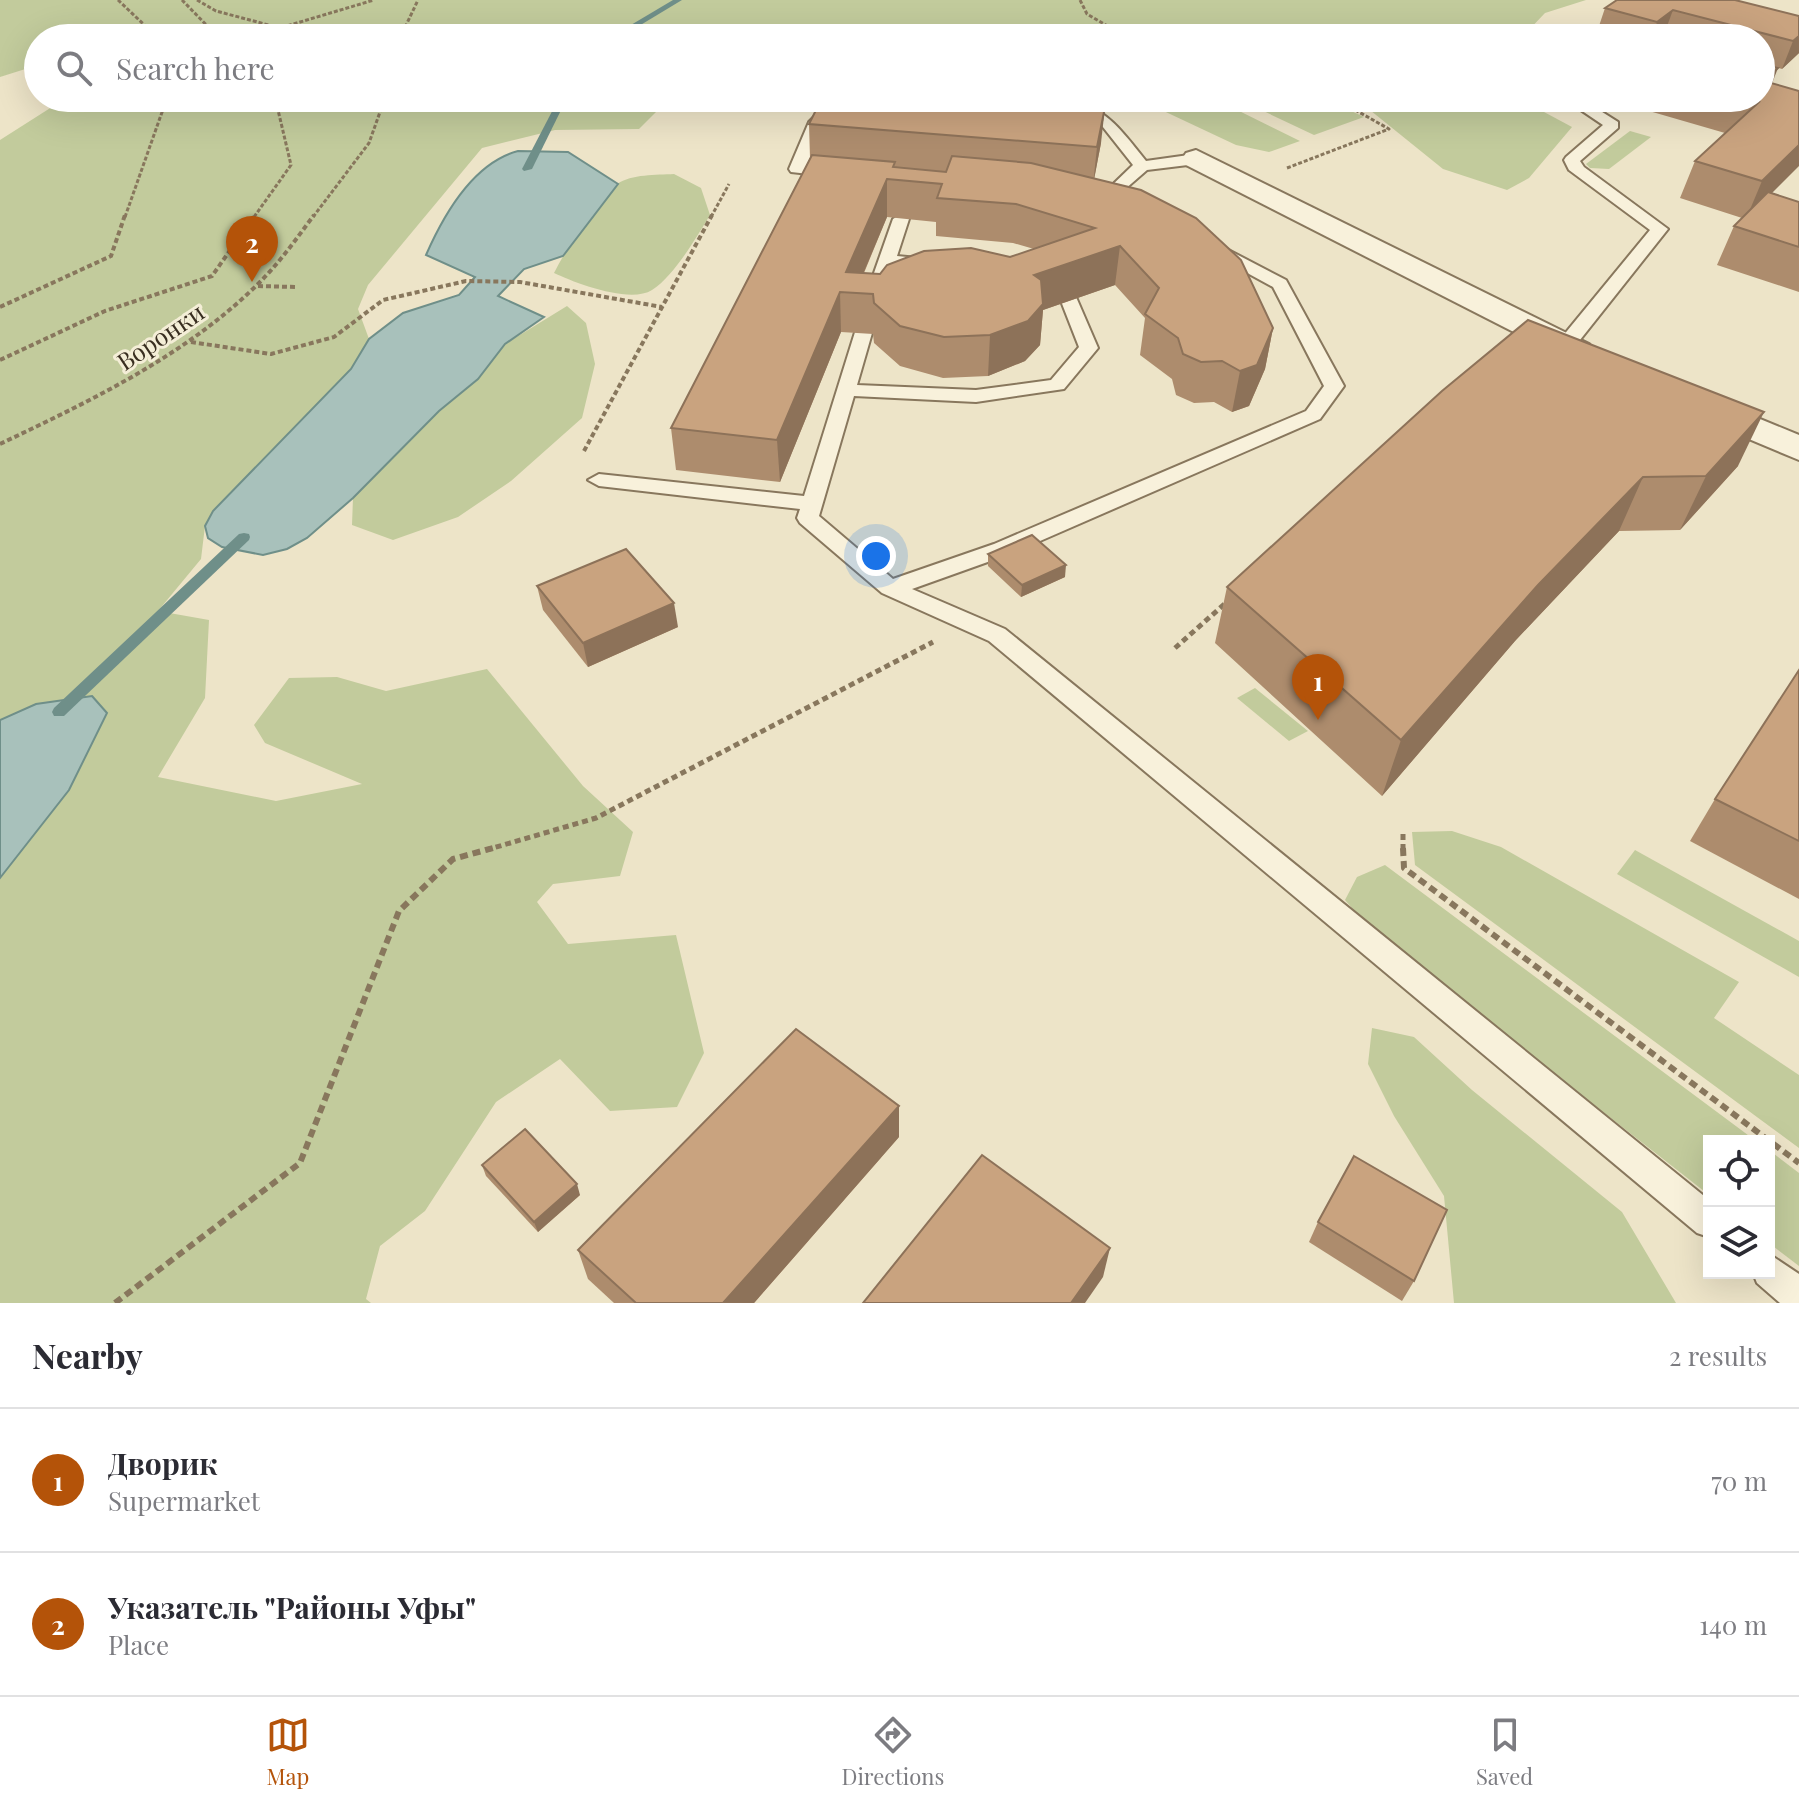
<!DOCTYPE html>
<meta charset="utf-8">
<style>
:root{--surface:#fff;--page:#f7f7f7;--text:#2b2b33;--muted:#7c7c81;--line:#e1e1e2;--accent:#b45309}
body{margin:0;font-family:"Playfair Display",serif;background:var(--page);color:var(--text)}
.controls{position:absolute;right:24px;bottom:24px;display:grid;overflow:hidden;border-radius:0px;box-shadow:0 8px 32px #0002}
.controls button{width:72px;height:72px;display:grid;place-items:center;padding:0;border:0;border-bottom:2px solid var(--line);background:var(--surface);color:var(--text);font:40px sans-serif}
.you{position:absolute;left:876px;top:556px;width:28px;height:28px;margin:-20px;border:6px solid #fff;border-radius:50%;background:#1a73e8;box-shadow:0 0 0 12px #1a73e833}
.badge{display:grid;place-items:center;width:52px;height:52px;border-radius:50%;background:var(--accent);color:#fff;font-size:26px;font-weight:700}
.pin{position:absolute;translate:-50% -66px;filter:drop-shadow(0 2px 4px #0008)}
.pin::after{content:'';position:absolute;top:42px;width:28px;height:24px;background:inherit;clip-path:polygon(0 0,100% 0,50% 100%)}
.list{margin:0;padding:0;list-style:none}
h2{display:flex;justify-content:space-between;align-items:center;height:104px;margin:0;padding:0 32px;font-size:34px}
h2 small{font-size:26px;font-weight:400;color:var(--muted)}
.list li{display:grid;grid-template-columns:52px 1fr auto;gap:24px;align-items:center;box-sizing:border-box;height:144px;padding:0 32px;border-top:2px solid var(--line)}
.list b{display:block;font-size:30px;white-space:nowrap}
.list p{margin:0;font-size:26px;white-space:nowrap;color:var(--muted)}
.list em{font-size:26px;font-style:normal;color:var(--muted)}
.icon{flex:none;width:44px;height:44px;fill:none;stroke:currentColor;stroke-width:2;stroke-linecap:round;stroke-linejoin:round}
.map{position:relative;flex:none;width:1799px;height:1303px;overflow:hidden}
.search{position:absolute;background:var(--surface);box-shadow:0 8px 32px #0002;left:24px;right:24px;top:24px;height:88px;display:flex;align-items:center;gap:20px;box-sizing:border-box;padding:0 28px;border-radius:44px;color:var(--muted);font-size:30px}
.sheet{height:392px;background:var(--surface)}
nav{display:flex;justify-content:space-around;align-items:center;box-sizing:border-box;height:112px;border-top:2px solid var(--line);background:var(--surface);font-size:22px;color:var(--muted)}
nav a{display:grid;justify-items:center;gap:4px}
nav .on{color:var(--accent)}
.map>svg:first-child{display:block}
.green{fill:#c2cb9c}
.water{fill:#a8c1bb;stroke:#6f8f89;stroke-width:2}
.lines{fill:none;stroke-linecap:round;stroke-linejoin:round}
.stream{fill:#6f8f89;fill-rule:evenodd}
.service-casing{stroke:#88775d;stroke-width:4}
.minor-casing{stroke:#88775d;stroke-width:4}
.path-far3{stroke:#88775d;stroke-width:3;stroke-dasharray:4 2;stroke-linecap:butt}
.path-far2{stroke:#88775d;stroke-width:4;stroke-dasharray:5 3;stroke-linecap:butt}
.path-far1{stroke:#88775d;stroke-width:5;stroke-dasharray:6 4;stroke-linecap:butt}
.path{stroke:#88775d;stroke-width:6;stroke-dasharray:8 5;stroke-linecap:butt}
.service{fill:#f8f1db;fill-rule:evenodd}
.minor{fill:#f8f1db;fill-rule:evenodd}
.wall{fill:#ad8c6d;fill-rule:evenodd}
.shaded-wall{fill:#8d7259}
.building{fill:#c9a37f;stroke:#8d7259;stroke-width:2;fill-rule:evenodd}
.labels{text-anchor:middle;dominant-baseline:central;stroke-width:6;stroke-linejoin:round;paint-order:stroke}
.far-street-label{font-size:24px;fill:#392e20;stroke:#f4eed7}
</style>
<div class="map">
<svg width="1799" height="1303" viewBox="0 0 1799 1303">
<rect width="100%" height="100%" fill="#ede4c8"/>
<g class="green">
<polygon points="0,0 1586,0 1545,13 1521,38 1241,38 1173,26 1107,38 966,38 941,30 849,38 38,38 38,65 0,77"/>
<polygon points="66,98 670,98 639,129 555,130 482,148 368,285 358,309 369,339 351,369 213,511 205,526 201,559 158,611 209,620 205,698 158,777 276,801 362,784 265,743 254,725 289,678 337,677 386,691 487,669 583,786 633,832 620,876 553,884 537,902 568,944 676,935 704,1053 677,1107 610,1111 560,1059 496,1102 425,1211 380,1246 366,1299 371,1303 0,1303 0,878 69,790 36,704 0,720 0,140"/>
<polygon points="1136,98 1222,98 1217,100 1300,141 1269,152 1236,145"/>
<polygon points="1236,98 1324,98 1364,117 1314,135"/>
<polygon points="1355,98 1518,98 1572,127 1529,178 1507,190 1443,169"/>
<polygon points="1630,131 1651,137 1609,169 1590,168 1586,164"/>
<path d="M674 174 701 188 710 215C696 238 674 276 652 290 630 304 575 283 554 273 567 248 594 201 617 184 632 174 656 175 674 174Z"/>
<polygon points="567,306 586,323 595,364 582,418 511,481 458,517 393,540 352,525 353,498 439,411 478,379 505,344"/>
<polygon points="1255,688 1308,731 1289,741 1237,698"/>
<polygon points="1452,831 1501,847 1739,982 1714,1018 1799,1075 1799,1148 1415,865 1412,832"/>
<polygon points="1635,850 1799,941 1799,977 1617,874"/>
<polygon points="1385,865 1756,1141 1709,1141 1709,1195 1372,931 1345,900 1357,877"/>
<polygon points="1372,1028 1414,1037 1472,1090 1622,1212 1676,1303 1454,1303 1444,1196 1394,1116 1368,1064"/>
<polygon points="1769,1150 1799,1173 1799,1266 1769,1243"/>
</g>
<g class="water">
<path d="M518 151 568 152 618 184 563 256 524 269 498 296 544 317 505 344 478 379 439 411 353 498 307 538 287 549 263 555 222 547 208 538 205 526 213 511 351 369 369 339 403 313 459 295 475 277 426 255C444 214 473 163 518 151Z"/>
<polygon points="92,696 107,713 69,790 0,878 0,720 36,704"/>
</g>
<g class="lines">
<g class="stream">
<polygon points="673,0 682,0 619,38 609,38"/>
<polygon points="559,98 567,98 532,169 524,171 522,169"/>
<polygon points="244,533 249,534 250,537 249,540 64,716 54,716 52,712 54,708 239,534"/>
</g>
<g class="service-casing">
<g id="service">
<polygon points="833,98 848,98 824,124 807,165 836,167 844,172 836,177 791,172 789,169 809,122"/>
<path d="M1046 98C1098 98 1116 123 1146 161L1196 154 1204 159 1196 164 1147 170 1124 190 1140 202 1132 207 1106 191 1133 165 1099 122Z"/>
<polygon points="1563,98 1580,98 1618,122 1618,128 1580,161 1584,167 1668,229 1572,350 1558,350 1558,342 1650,230 1569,170 1564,160 1566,157 1603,125"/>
<polygon points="901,214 909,219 897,256 928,259 937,264 928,269 894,266 889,277 877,277 874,273 893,219"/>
<polygon points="1213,242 1286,280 1344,386 1320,419 1010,554 912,589 1005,629 1709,1200 1709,1237 1697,1233 989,641 882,593 800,523 797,518 800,509 599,486 588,480 599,474 804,496 856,329 863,327 872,333 857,385 976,390 1051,380 1079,347 1061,301 1070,296 1076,297 1098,348 1064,389 976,402 854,396 819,516 893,579 994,544 1306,411 1324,386 1273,287 1207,251 1204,247"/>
<polygon points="1769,1254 1799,1274 1799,1303 1780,1303 1757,1283 1753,1273 1769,1273"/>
</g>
</g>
<g class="minor-casing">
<g id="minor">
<polygon points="1196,150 1589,344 1594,351 1589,358 1577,361 1565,358 1186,165 1182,159 1186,153"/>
<polygon points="1702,395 1799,435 1799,460 1689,414 1684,406 1689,398"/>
</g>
</g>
<g class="path-far3">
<polyline points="118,0 158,38"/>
<polyline points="182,0 219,38"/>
<polyline points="197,0 216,11 280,28"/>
<polyline points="1080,0 1087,14 1128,38"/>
<polyline points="343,38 280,28 374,0"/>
<polyline points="400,38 418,0"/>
<polyline points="1165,38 1187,32 1211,38"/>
<polyline points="1287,168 1389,129 1334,98"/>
<polyline points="125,217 167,98"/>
<polyline points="254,217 291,165 278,110 269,98"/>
<polyline points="313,217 369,143 385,98"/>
<polyline points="711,217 729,184"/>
</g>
<g class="path-far2">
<polyline points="258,286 295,287"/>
<polyline points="0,307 111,256 125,215"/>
<polyline points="191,342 271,354 334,337 383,300 466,281 520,282 662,307"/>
<polyline points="0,360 105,311 212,276 255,215"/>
<path d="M0 444C92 400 187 355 260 282 280 262 297 238 314 215"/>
<polyline points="584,451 712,215"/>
</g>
<g class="path-far1">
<polyline points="1175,648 1228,601"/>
<polyline points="1403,834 1403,850"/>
<polyline points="486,850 596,818 933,642"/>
</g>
<g class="path">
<polyline points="1403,848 1404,868 1799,1163"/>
<polyline points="115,1303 300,1163 399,911 453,859 493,848"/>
</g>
<use href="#service" class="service"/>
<use href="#minor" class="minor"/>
</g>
<g class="wall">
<polygon points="1605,8 1799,16 1799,53 1782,69 1761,63 1761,38 1607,38 1596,35"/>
<polygon points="1772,83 1771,194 1799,202 1799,292 1717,265 1734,226 1742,218 1680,198 1695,161 1725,133 1618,102 1619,98 1761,98"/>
<path d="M822 98H1046L1045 102 1101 143 1094 179 1273 328 1265 369 1249 406 1232 412 1214 402 1194 403 1176 395 1172 379 1140 355 1145 318 1115 285 1043 310 1040 345 1025 361 988 376 943 378 900 366 874 343 873 334 841 332 780 482 676 470 671 428 810 158 809 124ZM887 217 936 222V236L1013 243 1034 249 1010 257 880 274 864 273Z"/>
<polygon points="1442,391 1738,466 1680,530 1619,531 1515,641 1382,796 1215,643 1227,587"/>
<polygon points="988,554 1065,577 1021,597 988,566"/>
<polygon points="537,586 678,627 588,667 543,610"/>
<polygon points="1799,670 1799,899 1690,841 1715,799"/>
<polygon points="899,1137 754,1303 614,1303 588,1279 578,1250"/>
<polygon points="482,1165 580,1195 538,1232 486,1176"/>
<polygon points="1318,1222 1414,1281 1402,1301 1309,1242"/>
</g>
<g class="shaded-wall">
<polygon points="1673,10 1663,37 1652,38 1657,22"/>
<polygon points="1799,36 1799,53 1782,69 1793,41"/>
<polygon points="1778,68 1764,104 1759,102 1764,81"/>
<polygon points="1105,107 1101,143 1093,185 1097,147"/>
<polygon points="1799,145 1799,166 1746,219 1762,181"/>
<polygon points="887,179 887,217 855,293 846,272"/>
<polygon points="1120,246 1115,285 1043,310 1040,345 1025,361 988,376 990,335 1034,275"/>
<polygon points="840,292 841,332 780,482 777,440"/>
<polygon points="1273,328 1265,369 1249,406 1232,412 1240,371"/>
<polygon points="1764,412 1738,466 1680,530 1706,476"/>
<polygon points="1643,477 1619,531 1515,641 1382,796 1401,740 1538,585"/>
<polygon points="1066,565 1065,577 1021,597 1022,585"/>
<polygon points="674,603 678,627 588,667 583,643"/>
<polygon points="899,1106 899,1137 754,1303 723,1303"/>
<polygon points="577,1184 580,1195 538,1232 534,1222"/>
<polygon points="1110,1248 1103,1277 1085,1303 1071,1303"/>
</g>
<g class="building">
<polygon points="1617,0 1735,0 1799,16 1799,36 1793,41 1673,10 1657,22 1605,8"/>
<polygon points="1761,64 1778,68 1764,81 1799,91 1799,145 1762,181 1695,161 1759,102 1743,98 1761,98"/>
<polygon points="822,98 994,98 1105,107 1097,147 809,124"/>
<polygon points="1014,98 1045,98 1045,100"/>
<path d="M812 155 895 162 893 167 946 172 952 156 1031 163 1141 190 1196 218 1241 260 1273 328 1257 365 1240 371 1222 361 1201 362 1183 354 1178 338 1145 314 1159 288 1120 246 1034 275 1041 280 1043 304 1028 321 990 335 944 337 900 326 874 303 873 294 840 292 777 440 671 428ZM887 179 942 184 937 198 1016 204 1095 228 1010 257 971 248 924 251 887 265 880 274 846 272Z"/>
<polygon points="1768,192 1799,202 1799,247 1734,226"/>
<polygon points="1528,320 1764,412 1706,476 1643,477 1538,585 1401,740 1227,587 1442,391"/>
<polygon points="1032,535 1066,565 1022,585 988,554"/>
<polygon points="626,549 674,603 583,643 537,586"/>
<polygon points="1799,670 1799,841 1715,799"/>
<polygon points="796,1029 899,1106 723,1303 636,1303 578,1250"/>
<polygon points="525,1129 577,1184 534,1222 482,1165"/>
<polygon points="982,1155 1110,1248 1071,1303 863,1303"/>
<polygon points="1354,1156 1447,1210 1414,1281 1318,1222"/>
</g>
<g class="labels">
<g class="far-street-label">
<text transform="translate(160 336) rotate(-34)">Воронки</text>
</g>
</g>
</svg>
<div class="controls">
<button><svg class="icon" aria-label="locate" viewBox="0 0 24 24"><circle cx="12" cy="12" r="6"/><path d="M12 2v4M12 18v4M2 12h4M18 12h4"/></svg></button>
<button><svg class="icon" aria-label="layers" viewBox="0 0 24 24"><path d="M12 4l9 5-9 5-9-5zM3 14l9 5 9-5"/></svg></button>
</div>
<div class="you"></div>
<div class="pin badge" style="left:1318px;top:720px">1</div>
<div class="pin badge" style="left:252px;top:282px">2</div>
<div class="search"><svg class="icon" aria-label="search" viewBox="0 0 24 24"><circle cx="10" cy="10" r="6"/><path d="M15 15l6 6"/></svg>Search here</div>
</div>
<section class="sheet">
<h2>Nearby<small>2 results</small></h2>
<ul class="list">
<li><span class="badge">1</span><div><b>Дворик</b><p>Supermarket</p></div><em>70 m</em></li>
<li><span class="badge">2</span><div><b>Указатель &quot;Районы Уфы&quot;</b><p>Place</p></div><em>140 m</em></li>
</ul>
</section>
<nav>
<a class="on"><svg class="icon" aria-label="map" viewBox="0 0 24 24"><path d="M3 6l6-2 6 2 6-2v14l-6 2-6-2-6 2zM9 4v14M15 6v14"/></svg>Map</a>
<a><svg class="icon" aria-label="directions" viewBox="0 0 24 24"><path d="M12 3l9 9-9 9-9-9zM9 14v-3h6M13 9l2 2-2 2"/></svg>Directions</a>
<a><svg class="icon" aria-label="saved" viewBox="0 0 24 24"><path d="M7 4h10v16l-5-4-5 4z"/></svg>Saved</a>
</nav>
